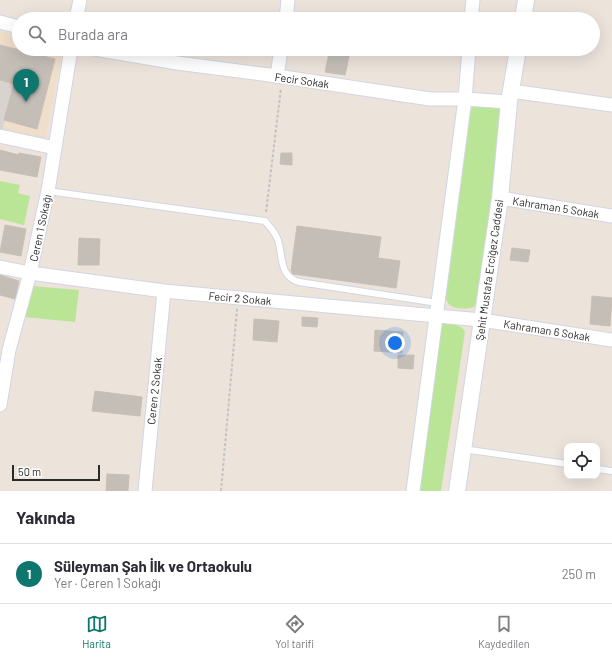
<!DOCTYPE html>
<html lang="tr">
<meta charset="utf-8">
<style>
:root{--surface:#fff;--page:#f2f2f3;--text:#2b2b33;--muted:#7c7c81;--line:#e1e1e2;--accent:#0f766e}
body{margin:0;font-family:Barlow,sans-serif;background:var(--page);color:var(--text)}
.controls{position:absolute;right:12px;bottom:12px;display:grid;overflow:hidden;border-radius:8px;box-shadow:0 4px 16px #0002}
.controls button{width:36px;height:36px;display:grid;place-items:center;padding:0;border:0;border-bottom:1px solid var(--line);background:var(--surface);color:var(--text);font:20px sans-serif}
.scale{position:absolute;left:12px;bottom:10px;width:88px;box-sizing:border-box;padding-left:4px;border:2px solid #2a2a2a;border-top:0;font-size:11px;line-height:14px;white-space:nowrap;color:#2a2a2a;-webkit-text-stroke:3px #fff;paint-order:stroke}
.you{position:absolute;left:395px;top:343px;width:14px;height:14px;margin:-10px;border:3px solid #fff;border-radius:50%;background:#1a73e8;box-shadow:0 0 0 6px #1a73e833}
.badge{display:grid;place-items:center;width:26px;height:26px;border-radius:50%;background:var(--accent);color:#fff;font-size:13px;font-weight:700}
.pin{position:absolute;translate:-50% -33px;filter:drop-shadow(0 1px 2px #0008)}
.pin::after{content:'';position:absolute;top:21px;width:14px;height:12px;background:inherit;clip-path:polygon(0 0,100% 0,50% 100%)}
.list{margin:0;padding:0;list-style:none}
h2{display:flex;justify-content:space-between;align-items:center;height:52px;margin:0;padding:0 16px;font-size:17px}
h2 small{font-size:13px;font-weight:400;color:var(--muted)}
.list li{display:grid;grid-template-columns:26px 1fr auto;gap:12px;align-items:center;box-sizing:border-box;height:60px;padding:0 16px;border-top:1px solid var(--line)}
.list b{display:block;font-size:15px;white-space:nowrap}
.list p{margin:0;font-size:13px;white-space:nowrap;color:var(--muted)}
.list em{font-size:13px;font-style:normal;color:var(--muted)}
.icon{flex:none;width:22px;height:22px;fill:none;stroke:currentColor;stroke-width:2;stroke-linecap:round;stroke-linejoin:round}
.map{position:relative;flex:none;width:612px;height:491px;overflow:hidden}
.search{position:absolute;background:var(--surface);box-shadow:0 4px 16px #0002;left:12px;right:12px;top:12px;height:44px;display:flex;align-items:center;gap:10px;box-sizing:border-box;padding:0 14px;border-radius:22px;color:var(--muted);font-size:15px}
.sheet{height:112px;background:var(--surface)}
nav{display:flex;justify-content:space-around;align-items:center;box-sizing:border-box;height:56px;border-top:1px solid var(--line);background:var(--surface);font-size:11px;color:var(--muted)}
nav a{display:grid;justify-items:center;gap:2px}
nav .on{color:var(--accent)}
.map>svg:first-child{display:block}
.education{fill:#efdeca}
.green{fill:#bbe596}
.plaza{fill:#d8d3ce}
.building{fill:#c4beb7;stroke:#c8bfb5}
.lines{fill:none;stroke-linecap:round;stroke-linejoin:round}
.service-casing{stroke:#d1d6e3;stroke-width:8}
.minor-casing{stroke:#d1d6e3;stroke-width:15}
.tertiary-casing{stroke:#d1d6e3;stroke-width:18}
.path{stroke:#c3c3c3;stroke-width:2;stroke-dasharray:3 2;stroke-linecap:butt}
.service{stroke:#fff;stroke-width:6}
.minor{stroke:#fff;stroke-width:13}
.tertiary{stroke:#fff;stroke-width:16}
.labels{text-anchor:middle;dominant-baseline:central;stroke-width:3.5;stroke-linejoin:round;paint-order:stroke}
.street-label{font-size:11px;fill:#2a2a2a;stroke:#fff}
</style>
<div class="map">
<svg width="612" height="491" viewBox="0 0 612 491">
<rect width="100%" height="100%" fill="#ece3db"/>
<polygon class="education" points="0,31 19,36 19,49 63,49 45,141 0,130"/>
<g class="green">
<path d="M473 106H491L501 108 503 116 477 301 474 307C468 309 454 310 449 304 448 304 446 299 446 298L470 113Z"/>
<polygon points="0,181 20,185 18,193 30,196 24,225 0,219"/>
<polygon points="31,286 79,290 75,322 24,317"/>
<path d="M445 323C452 324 461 324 465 332L441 491H414L439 324Z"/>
</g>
<polygon class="plaza" points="0,80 14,84 2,131 0,130"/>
<g class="building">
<polygon points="0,45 55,59 37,129 4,120 14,84 0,80"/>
<polygon points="330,49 350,52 345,75 325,72"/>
<polygon points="0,150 19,155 19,153 41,157 37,177 0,170"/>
<polygon points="281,153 292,153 292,165 280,164"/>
<polygon points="5,225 26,229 21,256 0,252"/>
<polygon points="297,226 381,237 378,258 400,261 396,288 293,274 291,271"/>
<polygon points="79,238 100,239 99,265 78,265"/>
<polygon points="512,248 530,250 528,262 510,260"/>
<polygon points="0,275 19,281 15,299 0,295"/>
<polygon points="592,296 612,298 610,326 590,324"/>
<polygon points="302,317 318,318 317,327 302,326"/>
<polygon points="254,319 279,321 277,342 253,340"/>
<polygon points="375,330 403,332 402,353 374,351"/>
<polygon points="398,355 414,355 413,369 398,368"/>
<polygon points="95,391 142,397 140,416 92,411"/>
<polygon points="107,474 129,475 128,491 106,491"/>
</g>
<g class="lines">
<g class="service-casing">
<g id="service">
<path d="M48 191 265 221C270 227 275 232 278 240 283 257 279 276 299 282L438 303"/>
<polyline points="463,449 567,464"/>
<polyline points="597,469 612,471"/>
</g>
</g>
<g class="minor-casing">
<g id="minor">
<polyline points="76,19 80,0"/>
<polyline points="286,19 288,0"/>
<polyline points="471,19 473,0"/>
<polyline points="0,22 19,27"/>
<polyline points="95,49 177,63 277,76 430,99 465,99 509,102"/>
<polyline points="277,76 281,49"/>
<polyline points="511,91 612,105"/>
<polyline points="0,136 55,148"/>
<polyline points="500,198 612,216"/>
<polyline points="0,267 30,273 164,291 481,320 612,340"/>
<polyline points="0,405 9,350 30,273 48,191 71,49"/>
<polyline points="145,491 164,291"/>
<polyline points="413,491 465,99 469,49"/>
</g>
</g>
<g class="tertiary-casing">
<g id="tertiary">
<polyline points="523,19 526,0"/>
<polyline points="457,491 500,198 509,102 518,49"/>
</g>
</g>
<g class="path">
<polyline points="266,212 281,88"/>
<polyline points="221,491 237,309"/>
</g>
<use href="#service" class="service"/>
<use href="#minor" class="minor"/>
<use href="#tertiary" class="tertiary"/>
</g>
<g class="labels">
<g class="street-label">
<text transform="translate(302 80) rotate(8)">Fecir Sokak</text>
<text transform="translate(556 207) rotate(9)">Kahraman 5 Sokak</text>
<text transform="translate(40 228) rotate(-78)">Ceren 1 Sokağı</text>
<text transform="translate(489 270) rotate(-82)">Şehit Mustafa Erciğez Caddesi</text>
<text transform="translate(240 298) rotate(5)">Fecir 2 Sokak</text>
<text transform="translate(547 330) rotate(9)">Kahraman 6 Sokak</text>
<text transform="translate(154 391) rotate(-84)">Ceren 2 Sokak</text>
</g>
</g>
</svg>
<div class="controls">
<button><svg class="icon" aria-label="locate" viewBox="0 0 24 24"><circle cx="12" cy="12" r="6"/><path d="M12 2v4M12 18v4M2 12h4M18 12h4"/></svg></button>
</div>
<div class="scale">50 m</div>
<div class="you"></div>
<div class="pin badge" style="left:26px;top:102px">1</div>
<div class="search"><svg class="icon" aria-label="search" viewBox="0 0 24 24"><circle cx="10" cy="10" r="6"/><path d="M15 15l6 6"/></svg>Burada ara</div>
</div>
<section class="sheet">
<h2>Yakında<small></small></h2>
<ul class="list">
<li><span class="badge">1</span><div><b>Süleyman Şah İlk ve Ortaokulu</b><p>Yer · Ceren 1 Sokağı</p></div><em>250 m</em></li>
</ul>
</section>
<nav>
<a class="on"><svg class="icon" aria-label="map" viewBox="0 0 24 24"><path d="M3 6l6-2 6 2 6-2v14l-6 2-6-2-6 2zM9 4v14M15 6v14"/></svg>Harita</a>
<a><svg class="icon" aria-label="directions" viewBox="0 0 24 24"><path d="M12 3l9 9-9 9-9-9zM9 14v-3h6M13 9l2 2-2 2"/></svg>Yol tarifi</a>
<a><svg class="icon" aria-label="saved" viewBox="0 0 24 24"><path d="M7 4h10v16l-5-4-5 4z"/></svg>Kaydedilen</a>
</nav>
